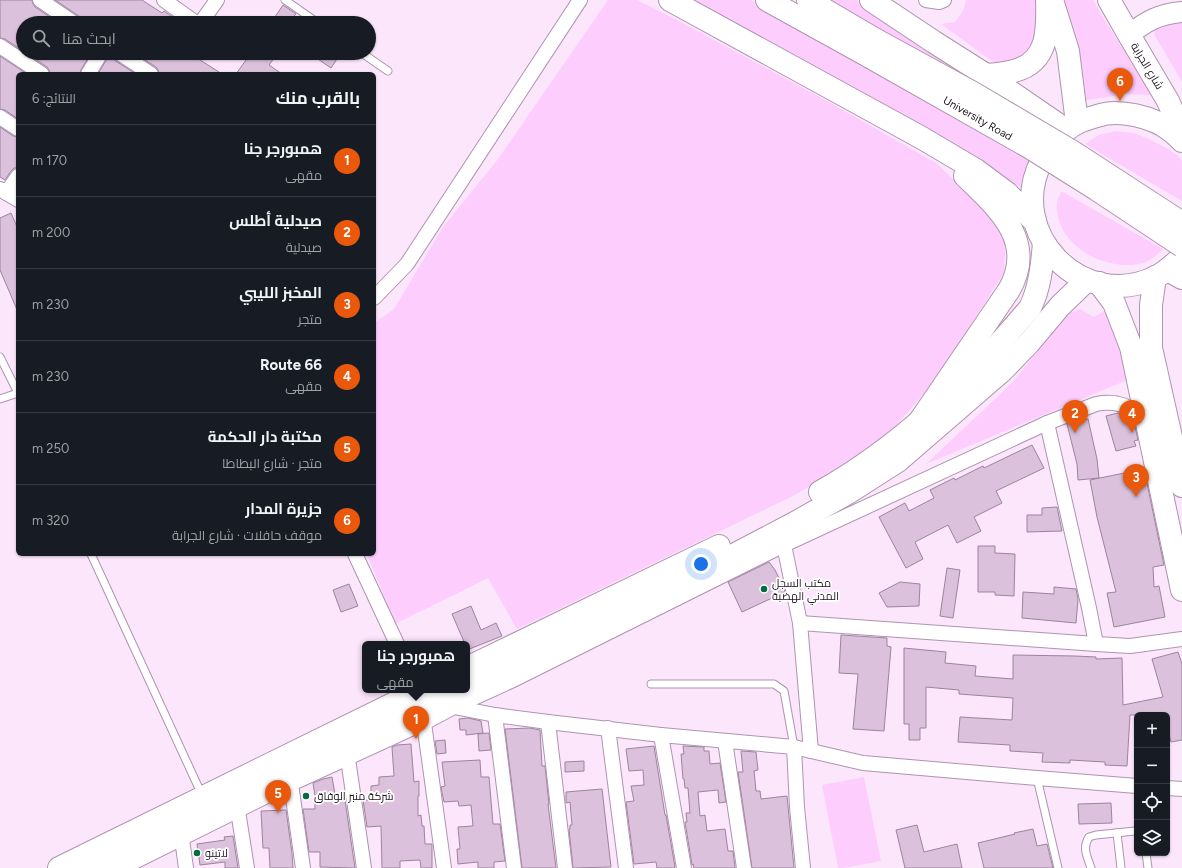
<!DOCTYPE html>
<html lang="ar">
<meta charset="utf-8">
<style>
:root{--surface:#171b24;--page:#242831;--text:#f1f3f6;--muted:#9ea1a6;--line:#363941;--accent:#ea580c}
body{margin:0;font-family:Figtree,Cairo,sans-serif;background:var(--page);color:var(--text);direction:rtl}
.controls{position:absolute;right:12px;bottom:12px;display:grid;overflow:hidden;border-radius:6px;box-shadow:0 1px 3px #0004}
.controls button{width:36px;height:36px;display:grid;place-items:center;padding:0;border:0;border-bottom:1px solid var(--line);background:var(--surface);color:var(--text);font:20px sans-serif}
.you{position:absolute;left:701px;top:564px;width:14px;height:14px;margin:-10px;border:3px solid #fff;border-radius:50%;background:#1a73e8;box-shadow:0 0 0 6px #1a73e833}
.badge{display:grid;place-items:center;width:26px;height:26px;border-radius:50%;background:var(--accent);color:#fff;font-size:13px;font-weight:700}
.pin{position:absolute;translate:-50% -33px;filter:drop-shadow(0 1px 2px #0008)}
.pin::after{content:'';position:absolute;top:21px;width:14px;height:12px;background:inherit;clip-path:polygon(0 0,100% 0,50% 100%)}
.popup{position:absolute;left:362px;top:641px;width:108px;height:52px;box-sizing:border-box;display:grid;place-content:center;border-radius:6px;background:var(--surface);filter:drop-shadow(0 1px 3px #0005);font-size:13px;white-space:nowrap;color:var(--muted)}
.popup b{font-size:15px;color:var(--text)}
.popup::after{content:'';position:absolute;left:50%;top:100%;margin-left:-8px;border:8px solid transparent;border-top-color:var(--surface)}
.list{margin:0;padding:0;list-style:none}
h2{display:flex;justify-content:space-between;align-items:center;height:52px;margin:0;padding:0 16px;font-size:17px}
h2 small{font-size:13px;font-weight:400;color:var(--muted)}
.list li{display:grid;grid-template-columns:26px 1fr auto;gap:12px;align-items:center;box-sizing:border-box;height:72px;padding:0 16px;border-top:1px solid var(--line)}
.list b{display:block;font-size:15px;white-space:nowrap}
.list p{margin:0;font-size:13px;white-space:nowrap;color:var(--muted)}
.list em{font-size:13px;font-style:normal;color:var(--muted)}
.icon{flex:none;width:22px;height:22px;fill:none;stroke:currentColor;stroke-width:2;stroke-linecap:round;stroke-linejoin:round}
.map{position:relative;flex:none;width:1182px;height:868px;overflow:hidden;direction:ltr}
.search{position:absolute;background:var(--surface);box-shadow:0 1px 3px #0004;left:16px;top:16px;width:360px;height:44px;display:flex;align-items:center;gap:10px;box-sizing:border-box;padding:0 14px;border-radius:22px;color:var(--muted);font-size:15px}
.panel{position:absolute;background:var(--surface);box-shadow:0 1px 3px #0004;left:16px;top:72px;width:360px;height:484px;border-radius:6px;direction:rtl}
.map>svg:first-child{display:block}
.green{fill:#fdcdfe}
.building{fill:#dcc1dd;stroke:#9d839d}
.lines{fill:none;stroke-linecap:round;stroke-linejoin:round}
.lane-casing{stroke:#ae94af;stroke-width:9}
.street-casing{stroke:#ae94af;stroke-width:16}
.secondary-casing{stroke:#ae94af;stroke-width:22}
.primary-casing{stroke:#ae94af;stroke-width:24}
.highway-casing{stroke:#ae94af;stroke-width:24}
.lane{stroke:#fff;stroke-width:7}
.street{stroke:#fff;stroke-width:14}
.secondary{stroke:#fff;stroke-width:20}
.primary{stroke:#fff;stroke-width:22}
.highway{stroke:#fff;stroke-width:22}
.highway-bridge-casing{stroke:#ae94af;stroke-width:24;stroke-linecap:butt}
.highway-bridge{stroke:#fff;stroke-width:22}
.poi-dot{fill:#026b41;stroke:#fff;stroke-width:1.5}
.labels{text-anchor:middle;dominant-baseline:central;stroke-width:3.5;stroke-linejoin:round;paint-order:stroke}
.street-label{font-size:11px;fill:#1f151f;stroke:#fff}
.poi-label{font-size:11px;fill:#1f151f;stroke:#fff;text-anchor:start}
</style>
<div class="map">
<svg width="1182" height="868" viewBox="0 0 1182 868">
<rect width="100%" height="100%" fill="#fce6fc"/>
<g class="green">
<polygon points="608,0 637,0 681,22 827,101 936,163 976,201 1006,235 1004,273 932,384 894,428 867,453 793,496 517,629 488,578 395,624 367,554 374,554 374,323 394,309 443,227 498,159"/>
<polygon points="682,0 751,0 801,30 907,89 1032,162 1024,189"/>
<polygon points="823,0 856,0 1048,124"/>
<polygon points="966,0 1039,0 1045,42 1003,69 941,24 955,22 963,11"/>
<polygon points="1063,0 1093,0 1102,16 1152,95 1126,94 1081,101"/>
<polygon points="1182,21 1182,82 1154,34 1159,23"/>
<path d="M1115 131C1121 132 1128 132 1134 133 1145 137 1177 151 1182 161V201L1085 144 1099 135Z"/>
<path d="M1061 191 1163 249C1157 255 1151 260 1143 263 1111 271 1070 253 1059 221 1058 215 1056 209 1057 203 1057 199 1060 195 1061 191Z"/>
<polygon points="1080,309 1094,317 1108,309 1132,378 926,464 1012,383 1067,314"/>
<polygon points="864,777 881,861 844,868 838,868 822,785"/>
</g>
<g class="building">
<polygon points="0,0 32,0 33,4 35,7 59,23 23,23 23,51 5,39 0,38"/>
<polygon points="55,0 142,0 162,13 164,11 181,23 82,23 81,19 79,16"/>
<polygon points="283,5 296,14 294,16 305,23 271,23"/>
<polygon points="26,53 91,53 81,70 80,74 50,74 49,70 47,67"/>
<polygon points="109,53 111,53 112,57 114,60 136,74 98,74 108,57"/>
<polygon points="134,53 200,53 197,58 222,74 159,74 158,70 156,67"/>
<polygon points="251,53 278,53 269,65 282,74 236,74"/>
<polygon points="309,53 341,53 331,68"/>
<polygon points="0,56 27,74 18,74 18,119 5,110 0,109"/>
<polygon points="0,127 13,136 18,137 18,168 14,168 11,171 5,180 0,177"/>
<polygon points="11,213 18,229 18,312 0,270 0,218"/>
<polygon points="1118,413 1125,415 1126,419 1129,418 1134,422 1138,440 1134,441 1136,446 1116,451 1106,416"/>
<polygon points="1088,419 1097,459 1099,478 1078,480 1077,464 1067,424"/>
<polygon points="1032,445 1044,468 996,491 1002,503 974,517 981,531 957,543 948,525 915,542 923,559 906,568 879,517 905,503 909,511 934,498 930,490 954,478 955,480 983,466 984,468"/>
<polygon points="1144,469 1164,565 1153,567 1154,587 1159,586 1165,617 1114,627 1107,593 1116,592 1097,517 1090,480"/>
<polygon points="1057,507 1062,531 1027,532 1027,515 1042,515 1042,508"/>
<polygon points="978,546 995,546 995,553 1015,554 1014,596 995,595 995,592 978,592"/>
<polygon points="769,562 775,570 784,588 785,592 742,612 728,582"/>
<polygon points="947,568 960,570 953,618 940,616"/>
<polygon points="900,582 920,584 919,606 887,607 879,593"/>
<polygon points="349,584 358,606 341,612 333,590"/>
<polygon points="1054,587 1076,589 1078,599 1076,623 1022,618 1023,592 1054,594"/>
<polygon points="471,606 481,630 496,623 502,636 467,650 467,644 465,644 452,614"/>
<polygon points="841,635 887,638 887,646 891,647 884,731 853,729 858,674 839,673"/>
<polygon points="904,648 946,652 945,663 976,666 975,676 1013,679 1013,655 1075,656 1096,657 1096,659 1122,658 1123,705 1163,697 1152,659 1178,652 1182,664 1182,740 1171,742 1167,727 1167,715 1130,715 1127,766 1105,765 1105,762 1070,760 1070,763 1042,762 1043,753 1010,751 1010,745 958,742 960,717 1012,720 1013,698 959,694 959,690 926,687 926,728 920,728 920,740 909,740 909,724 904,724"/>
<polygon points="468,718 481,721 483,733 466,735 466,730 460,730 459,719"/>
<polygon points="530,728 540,730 542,766 545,766 549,804 548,804 556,868 522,868 505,729"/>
<polygon points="489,733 491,750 479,751 478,734"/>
<polygon points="445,740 446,753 437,754 435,741"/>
<polygon points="411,744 414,782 419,781 419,796 418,796 418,816 421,815 422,826 424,826 425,844 432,844 432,868 421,868 420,860 400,861 400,868 382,868 381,826 367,827 363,800 371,800 371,786 379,785 379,777 394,776 392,747 397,745"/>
<polygon points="654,746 665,815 666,815 675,867 674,868 657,868 656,862 634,864 626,802 634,801 631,786 644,785 643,770 629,771 626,749"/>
<polygon points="683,746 704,747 704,751 709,751 710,764 720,763 726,802 719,803 718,790 698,792 700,816 705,815 707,831 725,829 728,851 733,851 735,868 694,868 693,864 692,865 685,822 687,822 686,813 690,813 688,788 685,788 684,779 683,779 681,754 684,754"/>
<polygon points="741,751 756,752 758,770 754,771 756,791 760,791 761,799 787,796 794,868 752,868 738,772 743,772"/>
<polygon points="480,760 481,777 489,777 493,824 500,824 505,861 494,862 494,868 478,868 478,862 458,864 457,849 460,849 458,827 473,826 471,805 459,806 458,801 444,802 441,787 445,786 442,762"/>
<polygon points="584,761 584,771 565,772 565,762"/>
<polygon points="332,777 336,800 345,800 355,868 320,867 320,852 309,852 303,809 315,809 315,796 313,783 323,779"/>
<polygon points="602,789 611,867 573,868 569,829 570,829 570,825 572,825 570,802 566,803 566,792"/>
<polygon points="1111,803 1112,823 1079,824 1078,804"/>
<polygon points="286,810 292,853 293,868 270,868 269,848 263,848 261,811"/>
<polygon points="917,825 924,852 957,844 962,868 905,868 896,830"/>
<polygon points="1033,829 1037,846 1047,844 1053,868 984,868 978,843 1015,834 1014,833"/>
<polygon points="233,836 238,868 225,868 225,862 200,865 197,844 225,840 224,837"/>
</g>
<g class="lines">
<g class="lane-casing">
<g id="lane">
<polyline points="285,0 318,23"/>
<polyline points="362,53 388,71"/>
<polyline points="0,357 18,393 0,399"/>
<polyline points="91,554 202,795"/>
<polyline points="651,684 774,684 784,691 794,747"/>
<polyline points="1037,778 1058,868"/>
<polyline points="1117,833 1121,868"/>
<polyline points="1146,853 1148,868"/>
<path d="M1091 868C1087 856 1082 848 1089 837L1096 835 1135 831 1137 832"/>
</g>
</g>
<g class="street-casing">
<g id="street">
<polyline points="40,0 74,23"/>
<polyline points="164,0 196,23"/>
<polyline points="926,0 939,2 944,0"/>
<polyline points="199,23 202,21 217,0"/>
<polyline points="0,46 42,74"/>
<polyline points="119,53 151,74"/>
<polyline points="88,74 101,53"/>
<polyline points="0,117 18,129"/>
<polyline points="0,189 18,200"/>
<polyline points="6,193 18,176"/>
<polyline points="374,298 407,264 580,0"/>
<polyline points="787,537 784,545 800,623 811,751"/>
<polyline points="355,554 397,644"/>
<polyline points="800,623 1096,644 1089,608 1047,423"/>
<polyline points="1096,644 1130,646 1182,639"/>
<polyline points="453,706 454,707 495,715 548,722 661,735 794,747 863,763 1037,778 1137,786"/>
<polyline points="495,715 514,868"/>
<polyline points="548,722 565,868"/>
<polyline points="424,723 444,868"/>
<polyline points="608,728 626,868"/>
<polyline points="661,735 684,868"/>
<polyline points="725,741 744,868"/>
<polyline points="794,747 797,807 803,868"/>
<polyline points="348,759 364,868"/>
<polyline points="291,784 303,868"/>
<polyline points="1167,788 1182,789"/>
<polyline points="235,804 238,811 247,868"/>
<polyline points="182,839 186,868"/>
<path d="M122 868 291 784 424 723 454 707 511 681 784 545 1047 423 1096 404C1116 400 1133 406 1145 422"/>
</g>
</g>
<g class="secondary-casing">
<path id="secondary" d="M1129 35C1146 21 1159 14 1182 12"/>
</g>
<g class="primary-casing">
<g id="primary">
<polyline points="1052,0 1068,51 1077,123"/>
<polyline points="1109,0 1129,35 1168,101 1182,133"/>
<path d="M1182 141C1179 138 1175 134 1171 131 1154 117 1118 108 1097 116 1090 118 1083 120 1077 123 1062 131 1050 145 1042 160 1004 233 1082 313 1156 277 1166 272 1174 264 1182 257"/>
<polyline points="1155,277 1151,305 1151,348 1182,486"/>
<polyline points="1099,283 1114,303 1131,347 1182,590"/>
<path d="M820 492C902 446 970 379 1030 308 1040 288 1042 265 1044 243"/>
<polyline points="467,668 719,546"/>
<polyline points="467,684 523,659 728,558 791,525 848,493 898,461 1002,371 1029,343 1060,306 1087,280"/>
<polyline points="59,868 421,690"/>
<polyline points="94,868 288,773 345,746 456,690"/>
</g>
</g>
<g class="highway-casing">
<g id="highway">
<polyline points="670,0 922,138 976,170 1007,193 1035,222"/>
<polyline points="767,0 870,57"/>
<polyline points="808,0 878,41"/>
<polyline points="871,0 934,42 986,75 1066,130"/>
<path d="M986 75C995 74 1005 74 1014 71 1049 62 1048 29 1047 0"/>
<polyline points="1168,270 1182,278"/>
<path d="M917 425 1009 290C1037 241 998 208 965 176"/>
</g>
</g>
<use href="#lane" class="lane"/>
<use href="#street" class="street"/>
<use href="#secondary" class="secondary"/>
<use href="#primary" class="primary"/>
<use href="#highway" class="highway"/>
<g class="highway-bridge-casing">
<g id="highway-bridge">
<polyline points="878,41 975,94 1073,152 1182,223"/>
<path id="s1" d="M870 57 1029 147 1096 189 1182 246"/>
</g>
</g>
<use href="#highway-bridge" class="highway-bridge"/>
</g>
<g class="poi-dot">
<circle cx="764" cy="589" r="4"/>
<circle cx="306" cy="796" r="4"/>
<circle cx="197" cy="853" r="4"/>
</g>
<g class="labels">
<g class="street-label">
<text transform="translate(1147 66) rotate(59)">شارع الجرابة</text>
<text stroke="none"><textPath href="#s1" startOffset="124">University Road</textPath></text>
</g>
<g class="poi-label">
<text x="772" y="583">مكتب السجل<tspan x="772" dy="13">المدني الهضبة</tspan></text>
<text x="314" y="796">شركة منبر الوفاق</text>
<text x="205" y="853">لاتينو</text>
</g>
</g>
</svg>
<div class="controls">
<button>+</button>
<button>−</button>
<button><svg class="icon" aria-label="locate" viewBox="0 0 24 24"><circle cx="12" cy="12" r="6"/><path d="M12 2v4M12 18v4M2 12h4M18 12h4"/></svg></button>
<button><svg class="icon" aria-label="layers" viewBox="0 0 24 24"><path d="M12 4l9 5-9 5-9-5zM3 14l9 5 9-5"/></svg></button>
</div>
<div class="you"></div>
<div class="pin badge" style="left:416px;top:739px">1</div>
<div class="popup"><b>همبورجر جنا</b>مقهى</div>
<div class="pin badge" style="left:1075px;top:433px">2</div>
<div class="pin badge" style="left:1136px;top:497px">3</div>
<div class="pin badge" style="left:1132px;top:433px">4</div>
<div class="pin badge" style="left:278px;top:813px">5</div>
<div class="pin badge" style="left:1120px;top:101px">6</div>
<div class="search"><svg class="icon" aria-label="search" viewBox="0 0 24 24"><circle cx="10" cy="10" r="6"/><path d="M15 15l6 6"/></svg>ابحث هنا</div>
<section class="panel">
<h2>بالقرب منك<small>النتائج: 6</small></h2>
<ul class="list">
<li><span class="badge">1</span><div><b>همبورجر جنا</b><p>مقهى</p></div><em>170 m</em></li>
<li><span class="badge">2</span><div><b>صيدلية أطلس</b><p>صيدلية</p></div><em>200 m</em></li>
<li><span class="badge">3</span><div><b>المخبز الليبي</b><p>متجر</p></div><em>230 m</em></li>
<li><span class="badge">4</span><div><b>Route 66</b><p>مقهى</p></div><em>230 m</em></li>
<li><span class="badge">5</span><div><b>مكتبة دار الحكمة</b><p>متجر · شارع البطاطا</p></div><em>250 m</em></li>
<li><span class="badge">6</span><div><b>جزيرة المدار</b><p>موقف حافلات · شارع الجرابة</p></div><em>320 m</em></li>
</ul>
</section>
</div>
